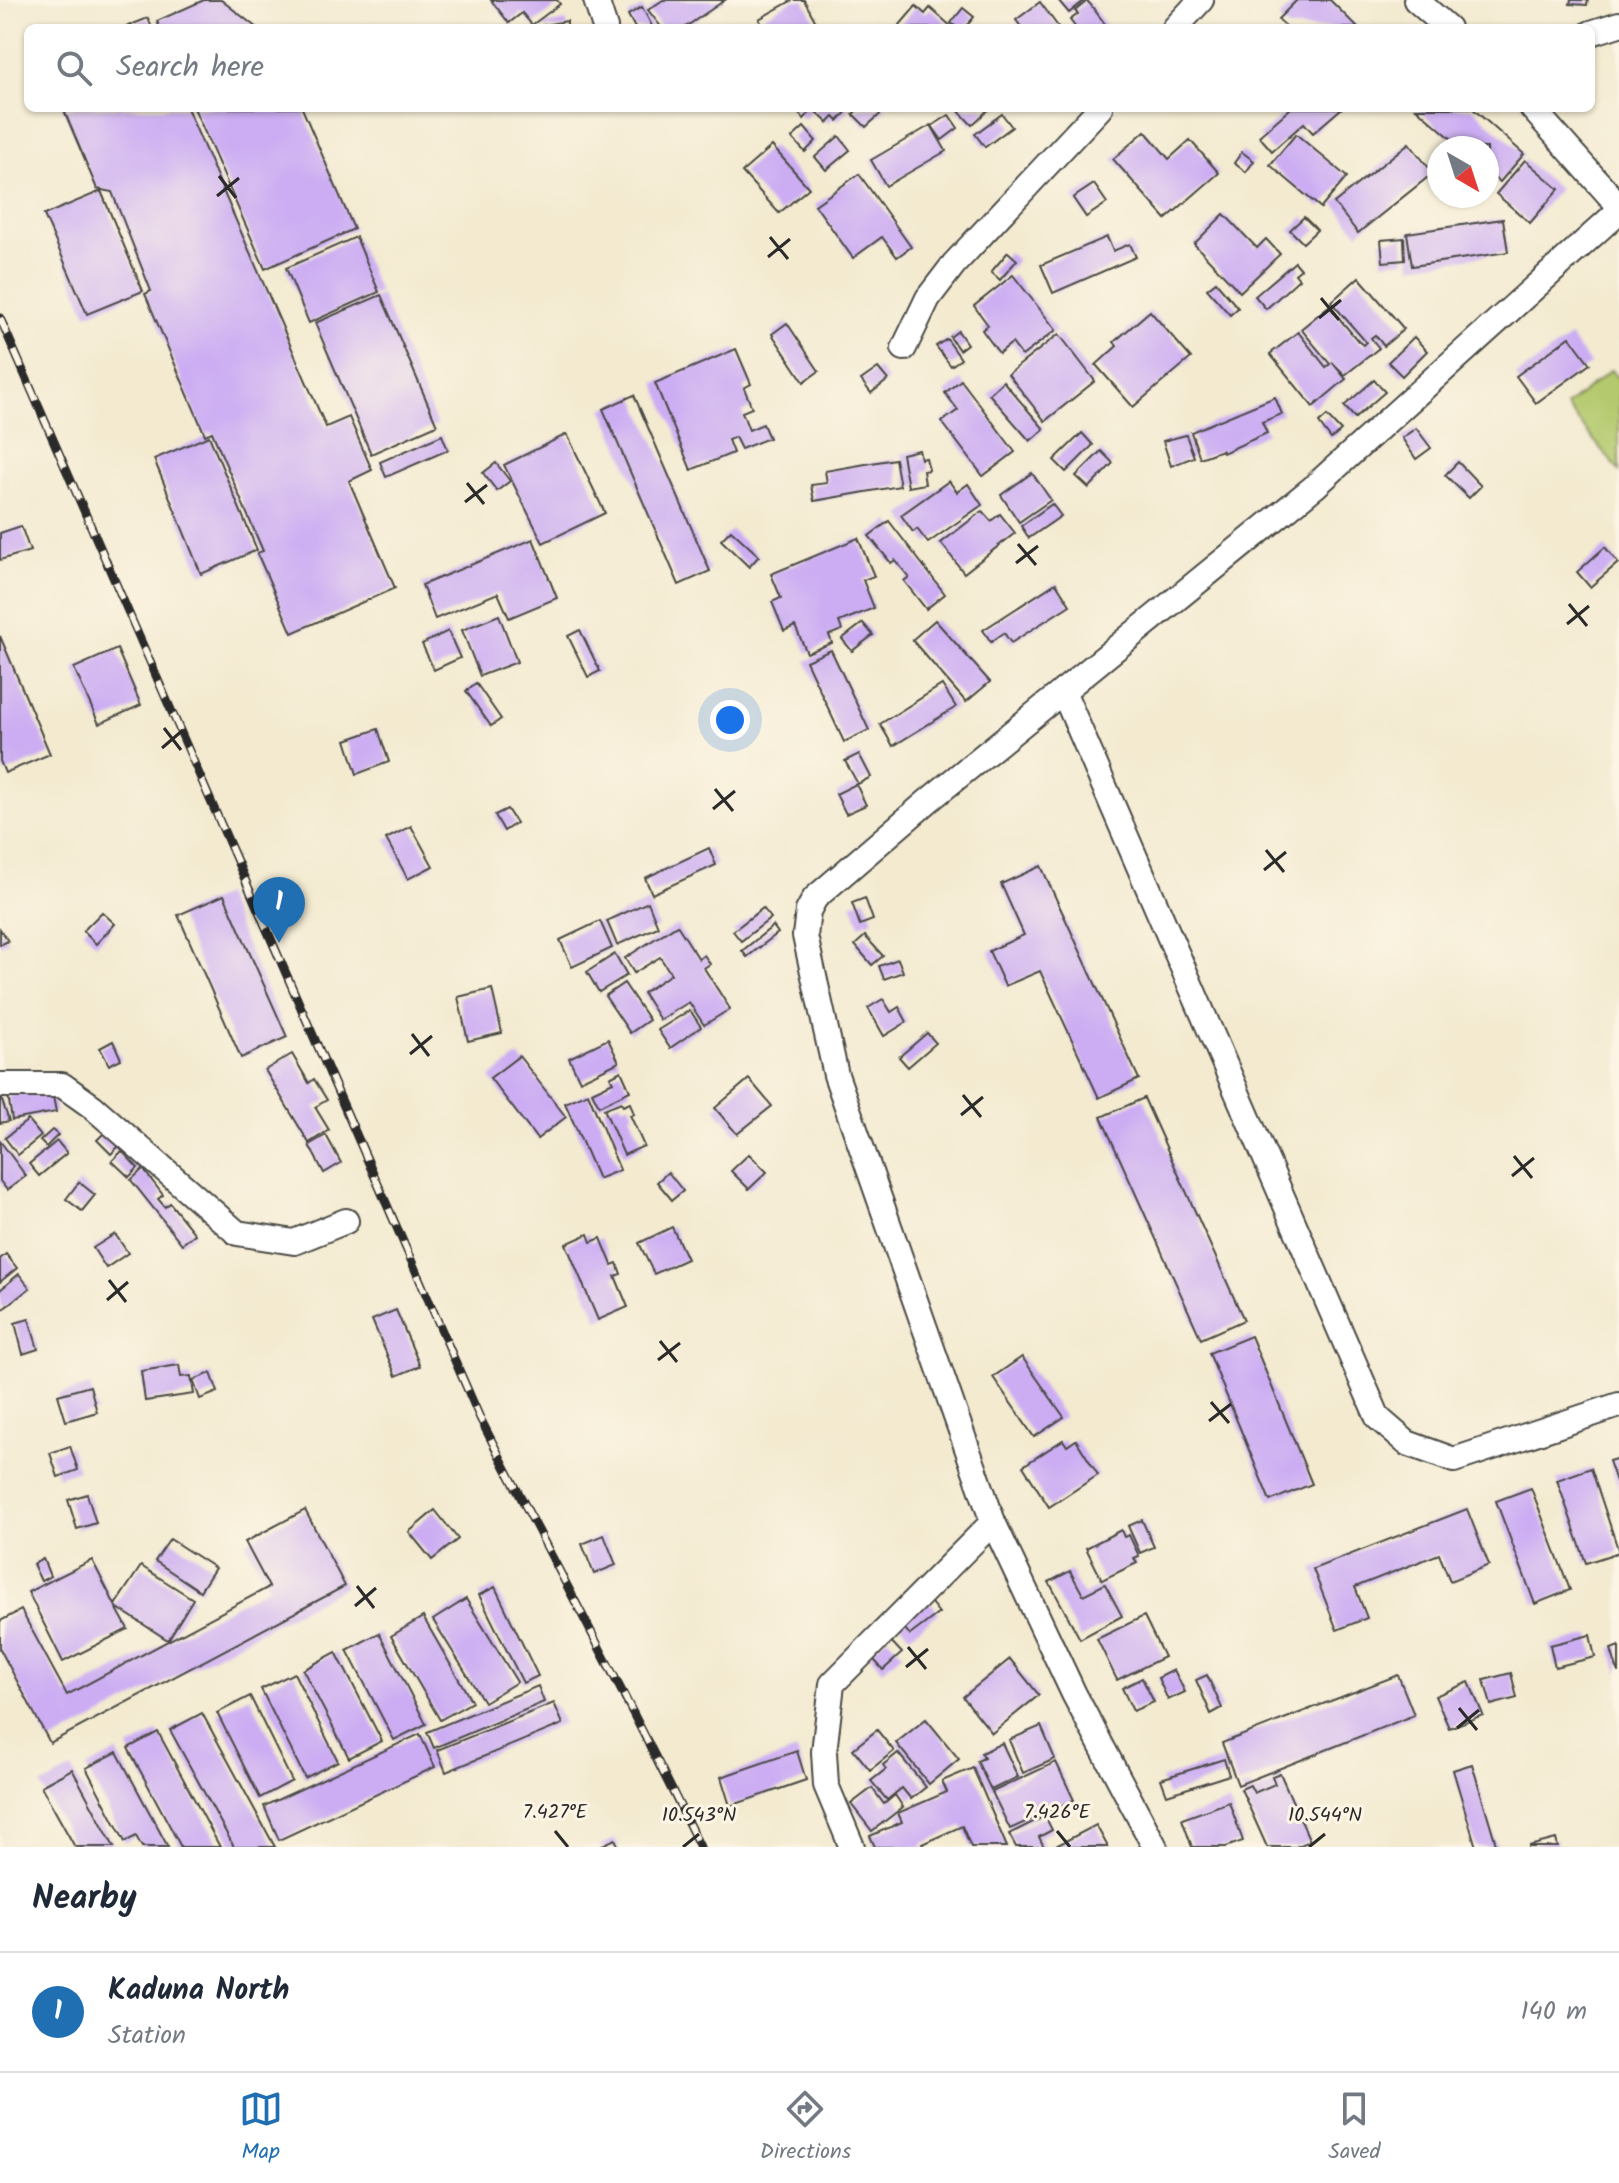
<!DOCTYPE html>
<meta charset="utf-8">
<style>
:root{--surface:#fff;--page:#f6f6f7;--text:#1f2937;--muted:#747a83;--line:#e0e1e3;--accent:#1f6fb2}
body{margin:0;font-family:Kalam,sans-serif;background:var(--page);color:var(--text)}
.compass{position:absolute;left:1427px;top:136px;width:72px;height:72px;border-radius:50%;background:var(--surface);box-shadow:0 2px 6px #0004;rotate:141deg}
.you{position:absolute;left:730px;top:720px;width:28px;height:28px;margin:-20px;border:6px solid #fff;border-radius:50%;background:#1a73e8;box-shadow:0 0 0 12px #1a73e833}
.badge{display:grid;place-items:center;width:52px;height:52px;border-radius:50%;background:var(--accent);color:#fff;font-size:26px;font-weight:700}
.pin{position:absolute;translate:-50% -66px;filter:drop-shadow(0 2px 4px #0008)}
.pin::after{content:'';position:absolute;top:42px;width:28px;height:24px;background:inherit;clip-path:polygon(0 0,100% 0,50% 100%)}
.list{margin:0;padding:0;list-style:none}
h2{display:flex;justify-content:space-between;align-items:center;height:104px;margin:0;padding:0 32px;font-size:34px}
h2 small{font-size:26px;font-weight:400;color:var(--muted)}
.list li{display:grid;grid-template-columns:52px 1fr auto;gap:24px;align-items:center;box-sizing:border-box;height:120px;padding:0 32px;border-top:2px solid var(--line)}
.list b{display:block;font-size:30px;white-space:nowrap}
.list p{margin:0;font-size:26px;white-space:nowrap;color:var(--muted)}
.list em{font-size:26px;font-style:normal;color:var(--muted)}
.icon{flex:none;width:44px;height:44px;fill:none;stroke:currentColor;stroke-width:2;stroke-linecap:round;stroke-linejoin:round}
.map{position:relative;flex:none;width:1619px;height:1847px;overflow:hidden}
.search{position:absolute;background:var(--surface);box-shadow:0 2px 6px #0004;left:24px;right:24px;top:24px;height:88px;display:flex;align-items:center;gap:20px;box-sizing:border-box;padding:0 28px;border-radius:12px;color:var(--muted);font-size:30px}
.sheet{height:224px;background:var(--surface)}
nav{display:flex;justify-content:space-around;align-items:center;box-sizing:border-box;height:112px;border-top:2px solid var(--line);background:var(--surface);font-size:22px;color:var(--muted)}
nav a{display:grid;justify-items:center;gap:4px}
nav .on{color:var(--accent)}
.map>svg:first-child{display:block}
.green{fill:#b4c96d;stroke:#707a4c;stroke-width:2}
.building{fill:#ccadf3}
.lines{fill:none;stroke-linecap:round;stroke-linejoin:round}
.minor-casing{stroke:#494844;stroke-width:28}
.minor{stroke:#fff;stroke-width:24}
.rail-casing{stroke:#2b2b2b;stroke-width:9}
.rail{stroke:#fcf5e5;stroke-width:6;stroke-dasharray:18;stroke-linecap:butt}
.ticks{fill:none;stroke:#2b2b2b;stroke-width:3}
.ticks-label{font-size:20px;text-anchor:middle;fill:#2b2b2b;stroke:#fcf5e5;stroke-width:6;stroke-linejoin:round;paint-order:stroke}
</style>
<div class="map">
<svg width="1619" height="1847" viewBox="0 0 1619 1847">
<rect width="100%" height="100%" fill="#fcf5e5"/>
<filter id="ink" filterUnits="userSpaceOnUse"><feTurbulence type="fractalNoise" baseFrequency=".0125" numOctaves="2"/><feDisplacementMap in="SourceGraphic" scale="16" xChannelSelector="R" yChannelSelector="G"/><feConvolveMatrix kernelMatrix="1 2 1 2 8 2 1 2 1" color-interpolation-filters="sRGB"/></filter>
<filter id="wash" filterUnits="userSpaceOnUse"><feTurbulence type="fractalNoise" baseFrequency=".006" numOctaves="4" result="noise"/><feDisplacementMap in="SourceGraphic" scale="32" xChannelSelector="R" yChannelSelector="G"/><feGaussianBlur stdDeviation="1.8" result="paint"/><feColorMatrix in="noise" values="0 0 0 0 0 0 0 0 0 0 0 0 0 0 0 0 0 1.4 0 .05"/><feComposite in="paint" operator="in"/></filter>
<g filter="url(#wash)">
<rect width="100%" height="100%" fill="#f3ead0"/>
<polygon class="green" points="1611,370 1619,380 1619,471 1566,406"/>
<g id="blocks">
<g class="building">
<polygon points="204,0 221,0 257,28 160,28 157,21"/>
<polygon points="491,0 557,0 560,4 532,25 522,13 509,23"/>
<polygon points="663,0 725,0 684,28 662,28 648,10"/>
<polygon points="793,0 804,0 817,24 809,28 764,28 759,19"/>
<polygon points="1058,0 1085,0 1069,13"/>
<polygon points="1297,0 1330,0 1358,28 1288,28 1278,19"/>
<polygon points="1571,0 1588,0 1587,5 1570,4"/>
<polygon points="1087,1 1090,4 1108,28 1076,28 1070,20 1078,14 1075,11"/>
<polygon points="1040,2 1059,28 1022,28 1016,20"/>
<polygon points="916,6 925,14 930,8 953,28 901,28 899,26"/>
<polygon points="642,7 653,28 635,28 628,15"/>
<polygon points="963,8 974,17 965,28 958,28 951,23"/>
<polygon points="148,18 152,28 123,28"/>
<polygon points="567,21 567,28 545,28 544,25"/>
<polygon points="63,108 187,108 326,427 349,417 372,470 349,481 395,588 292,633 257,553 263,551 212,432 205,435 145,294 151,291 112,192 97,189"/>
<polygon points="194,108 302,108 354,229 265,269"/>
<polygon points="793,108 850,108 838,121 834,117 828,123 813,109 804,119"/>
<polygon points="859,108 887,108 866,127 853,114"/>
<polygon points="956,108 984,108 987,111 972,125"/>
<polygon points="1291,108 1342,108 1313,133 1304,123 1272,151 1259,136"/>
<polygon points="1416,108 1472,108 1524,154 1500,182 1487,171 1487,148 1462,148"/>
<polygon points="1002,114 1012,127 985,147 975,134"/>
<polygon points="949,115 958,128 942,140 932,126"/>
<polygon points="931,125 946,151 886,186 871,160"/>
<polygon points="804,127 816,141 805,152 792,138"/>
<polygon points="1145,131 1169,159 1190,140 1219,173 1166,219 1113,159"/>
<polygon points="1296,134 1347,177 1321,208 1270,165"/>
<polygon points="839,136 850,150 826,170 815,157"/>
<polygon points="1409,143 1433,173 1358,233 1334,203"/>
<polygon points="772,146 809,188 779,213 742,172"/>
<polygon points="1242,152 1254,161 1246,172 1234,163"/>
<polygon points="1525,160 1559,189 1530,223 1496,194"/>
<polygon points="859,174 911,247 897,257 882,237 853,258 815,205"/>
<polygon points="1094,184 1107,203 1086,217 1073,198"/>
<polygon points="101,191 143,291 87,314 44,215"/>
<polygon points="1224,214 1257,248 1266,239 1280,254 1240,292 1194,244"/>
<polygon points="1304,217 1317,230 1303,243 1290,230"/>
<polygon points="1503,219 1508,252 1412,266 1407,233"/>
<polygon points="356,237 379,292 309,323 286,268"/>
<polygon points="1107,237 1113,251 1130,244 1136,257 1053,293 1041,265"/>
<polygon points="1404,238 1405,260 1383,262 1381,240"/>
<polygon points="1008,252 1017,260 1000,280 991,272"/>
<polygon points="1295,262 1301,269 1295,274 1299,279 1266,309 1255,296"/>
<polygon points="1013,275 1056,330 1022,356 1012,343 999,353 982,330 988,325 974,306"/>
<polygon points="1359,277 1404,329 1384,346 1375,335 1371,338 1379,348 1345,375 1332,362 1346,379 1313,407 1270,354 1298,332 1326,367 1330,364 1301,329 1329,306 1358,341 1363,345 1366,342 1331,302"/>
<polygon points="1216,282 1238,308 1230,315 1207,289"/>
<polygon points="381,295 437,425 371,454 315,323"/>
<polygon points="1150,311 1191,358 1133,407 1096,365 1117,346 1114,342"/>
<polygon points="787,323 819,371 804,382 772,334"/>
<polygon points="958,331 967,344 959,350 950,337"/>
<polygon points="1059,334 1095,381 1045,421 1008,374"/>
<polygon points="1414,337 1427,351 1402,376 1388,362"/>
<polygon points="1570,337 1590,364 1536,403 1516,376"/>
<polygon points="947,339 961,359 951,366 936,346"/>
<polygon points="736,349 751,384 744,388 752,408 742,412 749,430 763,424 769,438 741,449 735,437 728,440 733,453 691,470 655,383"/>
<polygon points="878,368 888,380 871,393 861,380"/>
<polygon points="961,380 1015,452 983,476 942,422 958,410 945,393"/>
<polygon points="1374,380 1385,392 1355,418 1344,406"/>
<polygon points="1003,381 1044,429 1030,441 989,394"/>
<polygon points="634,395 710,571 679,585 603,409"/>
<polygon points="1275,397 1282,414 1262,422 1267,433 1223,453 1222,450 1200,458 1191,432"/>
<polygon points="1327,416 1341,431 1331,439 1319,423"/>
<polygon points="1416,428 1431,448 1416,459 1402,438"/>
<polygon points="1082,433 1093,445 1066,472 1054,460"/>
<polygon points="567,434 605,513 543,543 504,465"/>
<polygon points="442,435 448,450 386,477 380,462"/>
<polygon points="1186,435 1194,457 1171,466 1163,441"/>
<polygon points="209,436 257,550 201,574 154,459"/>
<polygon points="919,450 921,459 926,458 929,470 923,471 925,484 908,487 902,454"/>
<polygon points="1101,451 1113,463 1089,488 1076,476"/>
<polygon points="895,459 900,486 814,501 811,485 827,483 825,471"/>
<polygon points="1458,462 1481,486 1469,498 1445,475"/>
<polygon points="496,463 510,481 497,491 483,473"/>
<polygon points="1032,473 1051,500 1019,522 1001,495"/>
<polygon points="949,481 957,492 968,484 982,505 928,543 917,529 913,532 901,515"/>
<polygon points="1052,504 1061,516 1029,538 1021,526"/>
<polygon points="982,511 991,521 1000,514 1015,533 964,573 941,543"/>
<polygon points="889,521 945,594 926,609 904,581 909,577 895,560 891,563 869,536"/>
<polygon points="21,526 30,551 0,560 0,533"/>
<polygon points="731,530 759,556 749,567 721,540"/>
<polygon points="858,538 874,576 863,580 874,608 839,622 842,630 829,635 832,643 807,653 795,626 784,631 772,602 781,598 771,574"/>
<polygon points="533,539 557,598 509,618 498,593 435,619 422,585"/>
<polygon points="1605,547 1618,563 1590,587 1577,572"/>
<polygon points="1056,583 1070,605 1011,643 1004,633 991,642 983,630"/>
<polygon points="499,615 517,662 480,676 462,630"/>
<polygon points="935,620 990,682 966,702 912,640"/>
<polygon points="863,623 873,635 852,651 842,639"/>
<polygon points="580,630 600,671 588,677 568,636"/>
<polygon points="448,631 460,658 434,670 422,644"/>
<polygon points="0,636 50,754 5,773 0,761"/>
<polygon points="117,649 141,705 99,724 74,668"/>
<polygon points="831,650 869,730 844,742 806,661"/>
<polygon points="476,683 501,719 491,726 466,691"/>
<polygon points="942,685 956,707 893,746 880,724"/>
<polygon points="378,729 389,762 357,774 346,740"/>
<polygon points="859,754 871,777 858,784 845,761"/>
<polygon points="856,784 866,805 846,814 836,794"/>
<polygon points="507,809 516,823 504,831 495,815"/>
<polygon points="411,826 433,866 408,879 386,839"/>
<polygon points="709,848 716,865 652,894 645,878"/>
<polygon points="1041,866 1139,1079 1099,1098 1040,971 1005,986 989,951 1024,935 1001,884"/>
<polygon points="224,895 287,1037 241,1058 178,915"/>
<polygon points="865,898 873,920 860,925 852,903"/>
<polygon points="648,902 658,927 617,945 607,921"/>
<polygon points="763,908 771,918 741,941 733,931"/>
<polygon points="102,912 115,924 96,944 83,931"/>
<polygon points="600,921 612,948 572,967 560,940"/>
<polygon points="677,925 699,959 704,955 710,964 704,968 730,1009 704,1025 689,1002 660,1020 643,993 671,974 660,957 634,973 625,958"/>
<polygon points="773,926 778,933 747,957 742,951"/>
<polygon points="0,929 8,941 0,945"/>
<polygon points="865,936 883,956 872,965 855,945"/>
<polygon points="615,954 627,975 599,992 587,972"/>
<polygon points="898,959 903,972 884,979 879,966"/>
<polygon points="624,983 649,1020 630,1033 605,996"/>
<polygon points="492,989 502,1033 468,1041 458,997"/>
<polygon points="883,999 891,1012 899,1007 907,1022 884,1036 868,1008"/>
<polygon points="690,1010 701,1027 670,1048 658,1030"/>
<polygon points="927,1033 936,1043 908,1067 899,1057"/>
<polygon points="608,1039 619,1062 580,1081 569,1058"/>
<polygon points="113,1041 121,1059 109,1065 100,1048"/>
<polygon points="292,1054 309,1083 314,1079 327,1100 315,1107 329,1130 309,1143 265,1070"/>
<polygon points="519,1056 566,1117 537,1139 490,1078"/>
<polygon points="621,1071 630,1091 599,1106 592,1092 613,1082 610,1077"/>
<polygon points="749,1079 772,1106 737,1134 715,1108"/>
<polygon points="52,1091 56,1112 12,1120 8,1095"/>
<polygon points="588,1093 620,1170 598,1179 565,1103"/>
<polygon points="0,1095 9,1121 0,1123"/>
<polygon points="1144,1098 1244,1320 1201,1339 1101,1117"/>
<polygon points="621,1102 623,1106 630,1103 634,1114 630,1115 644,1146 624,1155 604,1109"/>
<polygon points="28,1120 41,1136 18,1155 5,1138"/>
<polygon points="109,1128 123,1142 111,1154 97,1140"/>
<polygon points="52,1130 58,1135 46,1147 40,1141"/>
<polygon points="326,1135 341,1163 324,1173 309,1145"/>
<polygon points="0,1141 26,1176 7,1190 0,1181"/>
<polygon points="57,1141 67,1153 39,1176 29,1164"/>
<polygon points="122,1151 138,1168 129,1177 112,1161"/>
<polygon points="749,1154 767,1172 749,1189 731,1171"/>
<polygon points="143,1169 163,1195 158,1199 165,1207 170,1203 195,1234 182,1244 131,1180"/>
<polygon points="668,1172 683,1191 672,1200 657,1182"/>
<polygon points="79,1182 95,1195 82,1211 66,1199"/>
<polygon points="672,1227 687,1259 654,1274 639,1243"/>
<polygon points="115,1234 128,1253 106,1268 93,1248"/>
<polygon points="588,1234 591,1242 601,1238 612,1265 617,1263 621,1274 615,1276 628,1307 598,1320 566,1244"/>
<polygon points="6,1254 17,1268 0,1282 0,1259"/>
<polygon points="19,1274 30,1288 3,1309 0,1305 0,1290"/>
<polygon points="396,1310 420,1366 396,1376 372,1320"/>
<polygon points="29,1319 38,1349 23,1354 15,1323"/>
<polygon points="1251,1336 1312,1484 1270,1501 1209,1353"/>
<polygon points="1022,1357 1064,1417 1034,1437 993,1377"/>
<polygon points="179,1365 181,1377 191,1376 194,1394 145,1401 141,1371"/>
<polygon points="211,1373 218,1392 200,1399 193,1380"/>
<polygon points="90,1386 97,1412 66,1421 58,1395"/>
<polygon points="1063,1440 1067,1446 1076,1440 1098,1475 1049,1507 1023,1466"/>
<polygon points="70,1446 78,1470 58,1477 50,1453"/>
<polygon points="1619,1458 1619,1490 1609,1461"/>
<polygon points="1591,1468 1619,1552 1586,1563 1557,1480"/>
<polygon points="1531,1488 1570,1590 1535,1604 1496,1501"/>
<polygon points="87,1494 96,1523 77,1529 68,1500"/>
<polygon points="1467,1509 1489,1565 1450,1581 1439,1554 1355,1587 1367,1618 1337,1630 1313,1569"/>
<polygon points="305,1510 345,1586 50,1743 0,1649 0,1621 21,1610 67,1695 269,1587 245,1542"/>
<polygon points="435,1510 458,1539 432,1560 409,1532"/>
<polygon points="1142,1520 1154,1547 1140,1553 1128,1526"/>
<polygon points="1121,1530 1124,1537 1129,1535 1139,1556 1134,1558 1137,1563 1102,1580 1086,1548"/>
<polygon points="604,1535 616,1565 594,1574 582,1544"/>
<polygon points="170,1539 215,1568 200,1591 155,1561"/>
<polygon points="43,1559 50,1576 41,1581 33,1564"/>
<polygon points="92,1560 115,1605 141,1566 193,1599 168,1640 116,1607 128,1629 63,1662 28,1592"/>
<polygon points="1070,1571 1083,1595 1105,1584 1122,1616 1080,1639 1049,1582"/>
<polygon points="495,1587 538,1676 523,1683 479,1595"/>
<polygon points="466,1599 517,1682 484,1702 433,1620"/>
<polygon points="928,1599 939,1613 910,1635 899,1622"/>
<polygon points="1144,1616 1164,1657 1117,1680 1097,1639"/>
<polygon points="423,1617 472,1702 440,1720 391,1636"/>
<polygon points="379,1633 426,1724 394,1740 347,1650"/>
<polygon points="1590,1635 1595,1657 1555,1667 1550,1645"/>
<polygon points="887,1637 902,1653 883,1670 869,1654"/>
<polygon points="1619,1646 1619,1672 1618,1672 1611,1649"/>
<polygon points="336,1652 382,1741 349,1758 303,1670"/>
<polygon points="1010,1659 1039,1695 992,1733 963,1697"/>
<polygon points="1174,1670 1185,1692 1168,1700 1158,1678"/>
<polygon points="294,1673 338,1761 305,1778 261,1689"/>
<polygon points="1511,1673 1517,1698 1491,1705 1484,1680"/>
<polygon points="1207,1675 1222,1708 1211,1714 1196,1680"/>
<polygon points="1398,1675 1414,1715 1238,1785 1222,1743"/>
<polygon points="1142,1678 1154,1702 1133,1711 1122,1688"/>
<polygon points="1469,1682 1483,1715 1449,1728 1435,1696"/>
<polygon points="538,1686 544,1702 434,1748 427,1732"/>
<polygon points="250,1696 292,1781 260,1798 217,1713"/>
<polygon points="554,1703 563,1724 446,1772 437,1750"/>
<polygon points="202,1713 275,1847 234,1847 170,1730"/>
<polygon points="926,1719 959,1759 929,1784 896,1743"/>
<polygon points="1041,1726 1055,1759 1023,1773 1009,1740"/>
<polygon points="877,1730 894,1751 870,1770 853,1749"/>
<polygon points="158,1732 220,1847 181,1847 128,1748"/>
<polygon points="420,1734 435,1767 279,1840 264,1806"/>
<polygon points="1002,1743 1018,1777 991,1790 977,1761 984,1758 981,1753"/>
<polygon points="797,1751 806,1780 730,1806 721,1777"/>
<polygon points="117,1752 168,1847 142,1847 136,1836 125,1842 86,1768"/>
<polygon points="898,1753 926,1787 911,1799 902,1788 887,1800 871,1781 886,1769 883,1765"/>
<polygon points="1224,1759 1229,1775 1167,1795 1161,1779"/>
<polygon points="1056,1762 1074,1800 1010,1829 992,1792"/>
<polygon points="1472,1764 1497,1847 1476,1847 1453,1770"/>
<polygon points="973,1768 1007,1847 971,1847 962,1826 922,1844 924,1847 875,1847 870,1836 902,1822 898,1813 947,1792 942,1781"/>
<polygon points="72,1769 114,1847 75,1847 41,1786"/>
<polygon points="1280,1773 1310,1841 1296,1847 1267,1847 1241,1789 1250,1785 1254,1793 1275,1784 1272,1776"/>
<polygon points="872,1788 884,1804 895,1795 903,1807 872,1831 851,1804"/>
<polygon points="1229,1802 1243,1841 1226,1847 1192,1847 1182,1819"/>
<polygon points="1045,1816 1052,1830 1039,1837 1044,1847 1016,1847 1009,1834"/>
<polygon points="1096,1825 1108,1847 1054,1847"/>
<polygon points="615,1839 619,1847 598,1847"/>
<polygon points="1556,1839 1558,1847 1529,1847 1529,1846"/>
</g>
</g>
</g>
<g filter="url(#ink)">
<use href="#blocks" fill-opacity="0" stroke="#494844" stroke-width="2"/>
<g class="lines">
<g class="minor-casing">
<g id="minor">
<polyline points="596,0 605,28"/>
<polyline points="1416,0 1448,28"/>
<polyline points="1175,28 1201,0"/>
<polyline points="1591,33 1619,24"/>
<polyline points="1532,108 1619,206"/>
<polyline points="904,348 928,298 954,264 1100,108"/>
<polyline points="1063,691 1378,1418 1407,1443 1454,1460 1619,1405"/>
<polyline points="0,1085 62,1085 93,1107 237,1233 294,1242 346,1221"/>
<polyline points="852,1847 826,1785 824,1752 832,1684 993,1522"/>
<polyline points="1155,1847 1074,1694 993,1522 836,1075 805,936 808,911 815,898 928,801 1314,487 1619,211"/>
</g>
</g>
<use href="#minor" class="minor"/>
<g class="rail-casing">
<path id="rail" d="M0 318 480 1418C553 1561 630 1702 700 1847"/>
</g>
<use href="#rail" class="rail"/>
</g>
</g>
<path class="ticks" d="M219 176 236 198M217 196 239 178M770 237 788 259M768 257 790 239M1321 298 1339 320M1319 318 1341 300M467 483 484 504M465 502 487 485M1018 544 1036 565M1016 563 1038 546M1569 604 1587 626M1567 624 1589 606M164 728 181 750M162 748 183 730M715 789 733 811M713 809 735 791M1266 850 1284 872M1264 870 1286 852M412 1034 429 1056M410 1054 432 1036M963 1095 981 1117M961 1115 983 1097M1514 1156 1532 1178M1512 1176 1534 1158M109 1280 126 1302M107 1300 128 1282M660 1341 677 1362M658 1360 680 1343M1211 1402 1229 1423M1209 1421 1231 1404M357 1586 374 1608M355 1606 376 1588M908 1647 926 1669M906 1667 928 1649M1459 1708 1477 1730M1457 1728 1479 1710M555 1831 568 1847M1057 1831 1070 1847M683 1847 699 1834M1309 1847 1325 1834"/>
<g class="ticks-label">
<text x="555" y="1818">7.427°E</text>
<text x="1057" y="1818">7.426°E</text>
<text x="699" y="1821">10.543°N</text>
<text x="1325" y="1821">10.544°N</text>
</g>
</svg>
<svg class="compass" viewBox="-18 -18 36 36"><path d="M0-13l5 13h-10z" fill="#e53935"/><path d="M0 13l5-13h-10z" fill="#747a83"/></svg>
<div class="you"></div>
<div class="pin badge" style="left:279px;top:943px">1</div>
<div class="search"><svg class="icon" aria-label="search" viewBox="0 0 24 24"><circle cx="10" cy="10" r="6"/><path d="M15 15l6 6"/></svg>Search here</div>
</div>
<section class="sheet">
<h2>Nearby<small></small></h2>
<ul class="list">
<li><span class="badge">1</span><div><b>Kaduna North</b><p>Station</p></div><em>140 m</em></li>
</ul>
</section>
<nav>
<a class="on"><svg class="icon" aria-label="map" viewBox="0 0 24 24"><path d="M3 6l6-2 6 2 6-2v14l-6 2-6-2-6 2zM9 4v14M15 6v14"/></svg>Map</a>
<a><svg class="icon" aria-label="directions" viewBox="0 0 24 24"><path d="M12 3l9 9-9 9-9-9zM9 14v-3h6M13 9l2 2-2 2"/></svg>Directions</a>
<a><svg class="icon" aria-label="saved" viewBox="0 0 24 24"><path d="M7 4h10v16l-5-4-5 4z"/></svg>Saved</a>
</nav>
